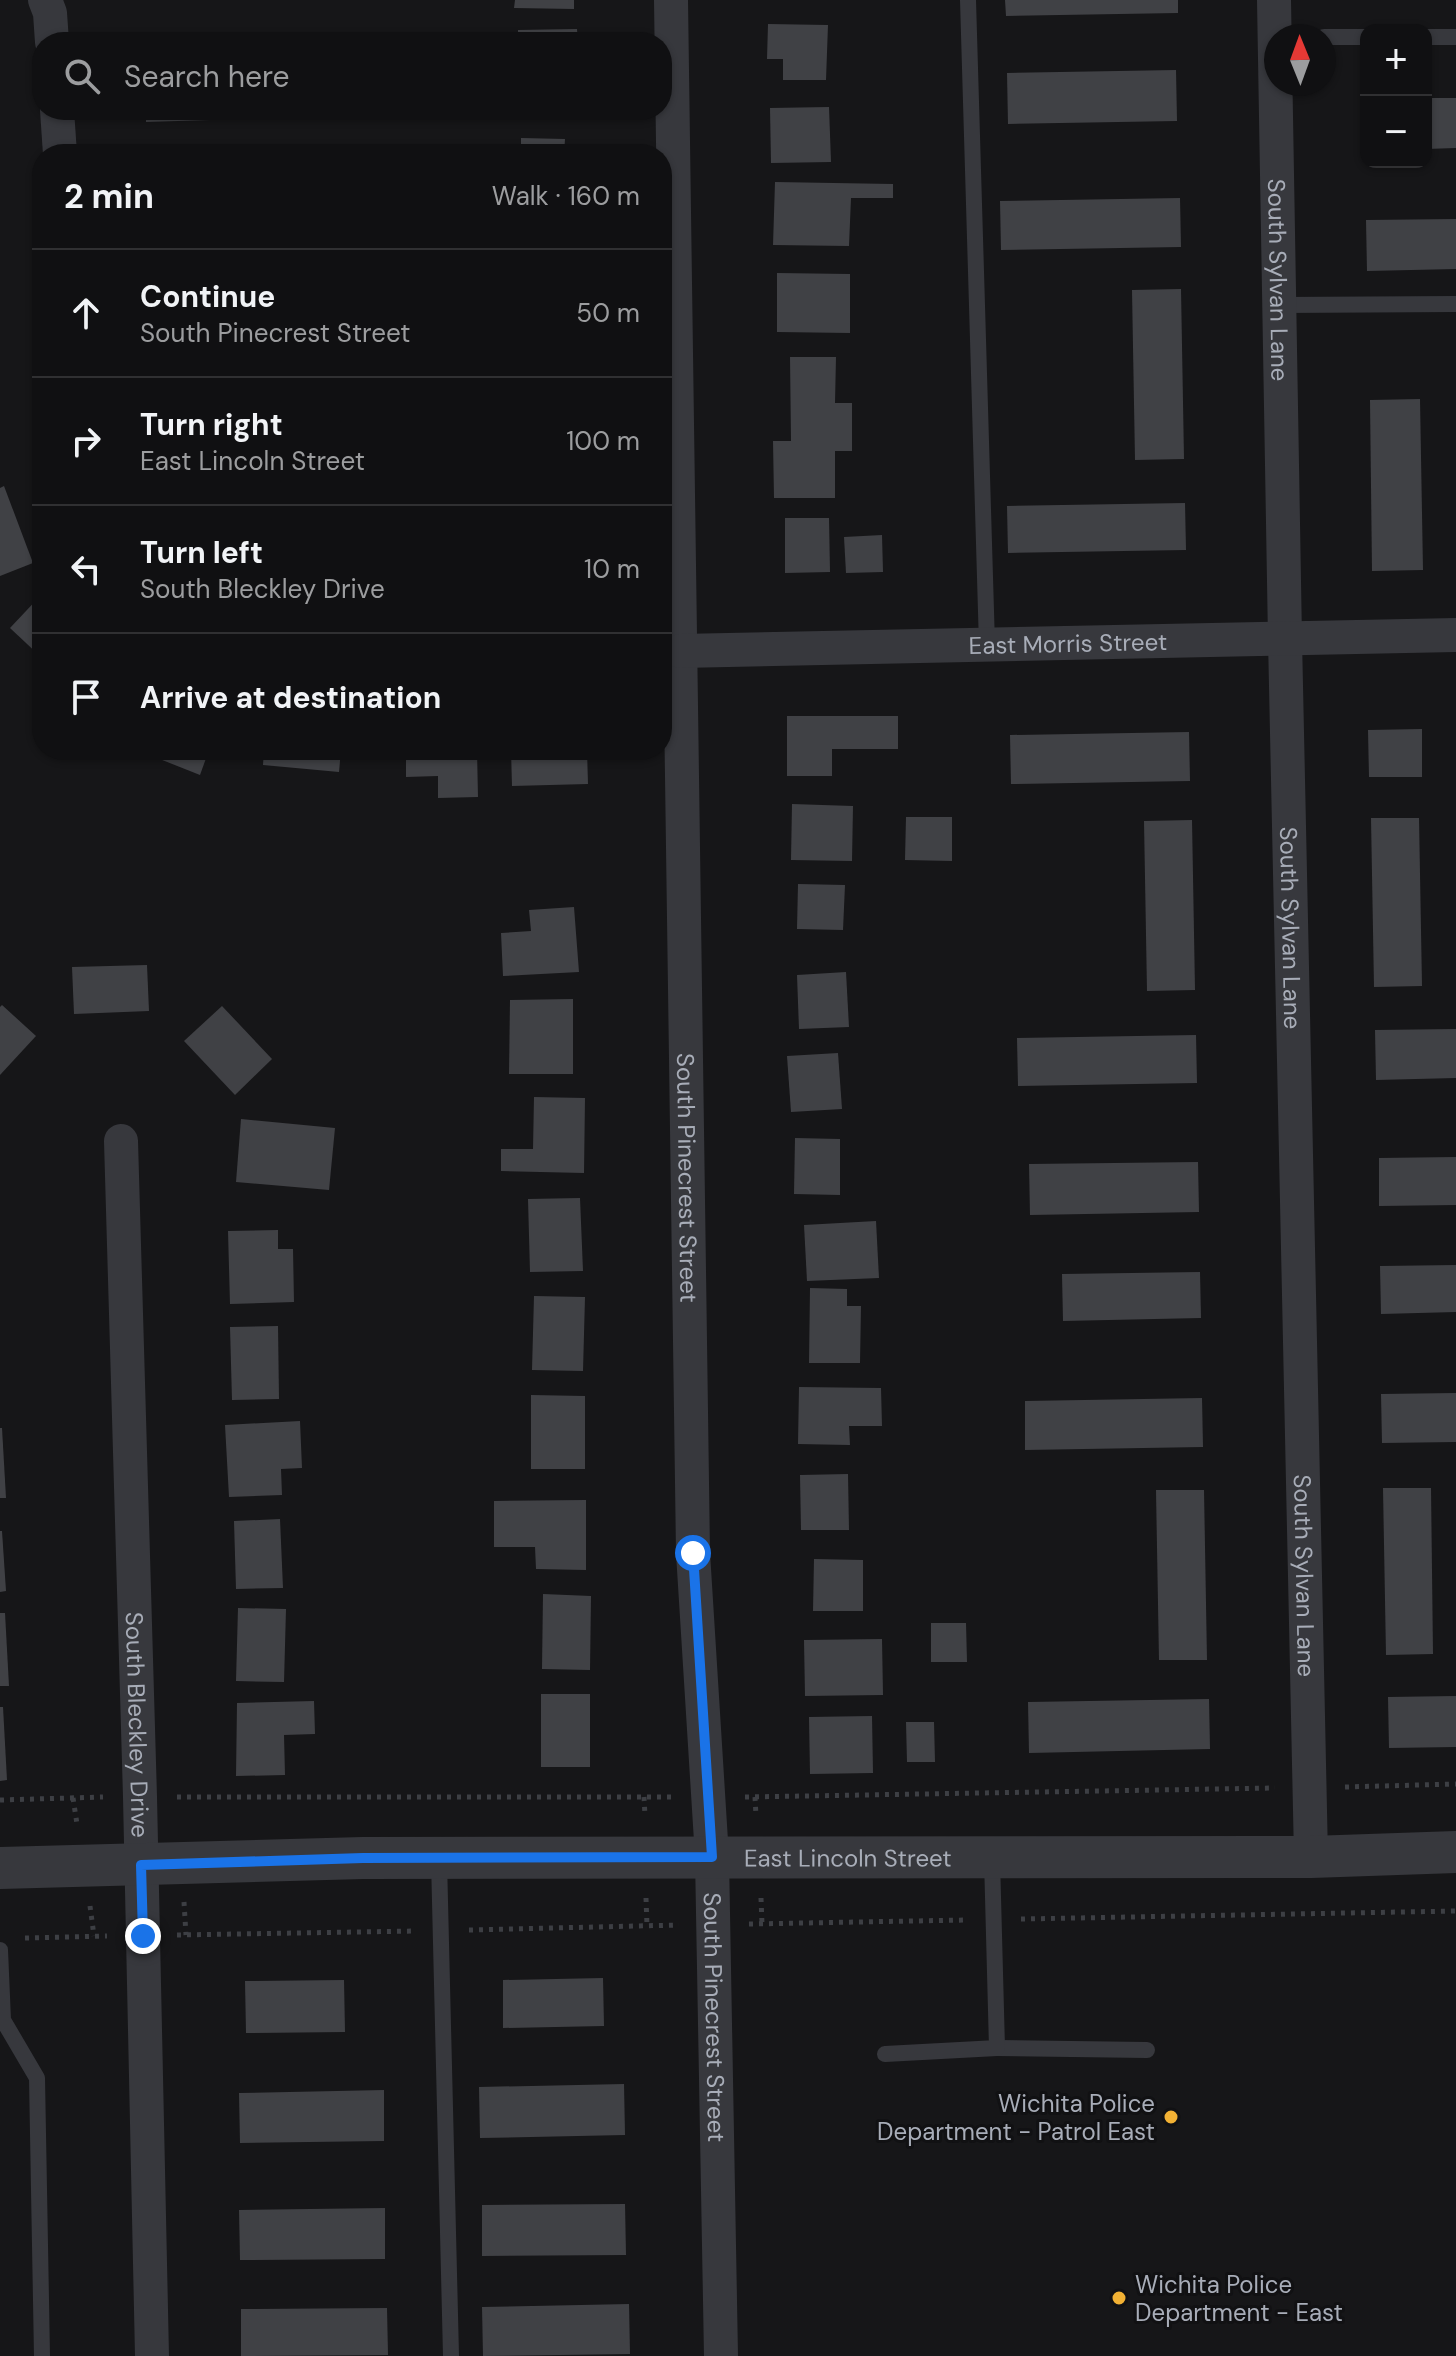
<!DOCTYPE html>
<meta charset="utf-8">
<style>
:root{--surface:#101012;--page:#1e1e20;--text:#f1f3f6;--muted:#9c9d9f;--line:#303032}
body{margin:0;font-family:"DM Sans",sans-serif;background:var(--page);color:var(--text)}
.controls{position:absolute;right:24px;top:24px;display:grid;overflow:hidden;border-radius:16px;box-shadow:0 2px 6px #0004}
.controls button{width:72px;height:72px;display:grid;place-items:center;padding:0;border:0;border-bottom:2px solid var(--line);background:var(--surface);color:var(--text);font:40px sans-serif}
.compass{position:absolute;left:1264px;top:24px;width:72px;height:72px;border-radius:50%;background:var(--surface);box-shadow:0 2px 6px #0004;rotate:359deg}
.stop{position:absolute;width:24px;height:24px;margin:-18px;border:6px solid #1a73e8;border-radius:50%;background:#fff}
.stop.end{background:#1a73e8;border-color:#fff;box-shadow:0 2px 8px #0008}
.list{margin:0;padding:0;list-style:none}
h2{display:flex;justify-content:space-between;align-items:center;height:104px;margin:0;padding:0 32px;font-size:34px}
h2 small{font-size:26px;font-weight:400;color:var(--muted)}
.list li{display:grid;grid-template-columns:52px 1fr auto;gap:24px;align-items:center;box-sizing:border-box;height:128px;padding:0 32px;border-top:2px solid var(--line)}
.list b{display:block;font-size:30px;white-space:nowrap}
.list p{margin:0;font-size:26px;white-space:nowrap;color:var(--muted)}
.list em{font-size:26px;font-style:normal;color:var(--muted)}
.icon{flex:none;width:44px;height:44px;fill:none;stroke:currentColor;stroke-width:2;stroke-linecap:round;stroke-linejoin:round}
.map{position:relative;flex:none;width:1456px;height:2356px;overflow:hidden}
.search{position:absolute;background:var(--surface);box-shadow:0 2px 6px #0004;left:32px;top:32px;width:640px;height:88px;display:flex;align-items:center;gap:20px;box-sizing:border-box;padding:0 28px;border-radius:32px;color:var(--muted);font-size:30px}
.panel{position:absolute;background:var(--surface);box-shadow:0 2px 6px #0004;left:32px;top:144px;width:640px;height:616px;border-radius:32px}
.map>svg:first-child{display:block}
.building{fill:#404145}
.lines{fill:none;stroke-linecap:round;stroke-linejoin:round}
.path{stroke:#3d3f44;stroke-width:5;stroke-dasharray:4 6;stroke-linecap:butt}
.service{stroke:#37383d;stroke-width:16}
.minor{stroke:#37383d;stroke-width:34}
.tertiary{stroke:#37383d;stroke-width:42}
.route{stroke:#1a73e8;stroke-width:10}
.poi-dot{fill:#f2b134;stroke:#111113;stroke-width:3}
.labels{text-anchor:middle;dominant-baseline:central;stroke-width:6;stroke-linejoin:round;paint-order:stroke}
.street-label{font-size:24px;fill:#a8adb8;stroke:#111113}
.poi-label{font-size:24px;fill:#a8adb8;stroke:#111113;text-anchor:end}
</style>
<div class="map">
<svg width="1456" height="2356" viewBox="0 0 1456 2356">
<rect width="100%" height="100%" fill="#161618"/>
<g class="building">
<polygon points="515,0 574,0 574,9 514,8"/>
<polygon points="1005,0 1178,0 1178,13 1006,16"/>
<polygon points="768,24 828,25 826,80 783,80 783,59 767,59"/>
<polygon points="577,29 578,42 518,42 518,30"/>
<polygon points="1176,70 1177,121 1008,124 1007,73"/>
<polygon points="1426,98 1456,98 1456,148 1426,149"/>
<polygon points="829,107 831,162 771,163 770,108"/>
<polygon points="146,110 209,110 210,120 146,122"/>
<polygon points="521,138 565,139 564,154 521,154"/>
<polygon points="212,148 212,154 162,154 161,151"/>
<polygon points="775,182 893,184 893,198 851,198 849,246 773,245"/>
<polygon points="1180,198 1181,247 1001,250 1000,201"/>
<polygon points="1456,219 1456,269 1367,271 1366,220"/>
<polygon points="777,273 850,274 850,333 777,332"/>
<polygon points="1181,289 1184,459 1135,460 1132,290"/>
<polygon points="790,357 836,357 835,403 852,403 852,451 835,451 835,498 774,498 773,441 791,441"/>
<polygon points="1420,399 1423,570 1372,571 1370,400"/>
<polygon points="4,486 33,563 0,576 0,488"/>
<polygon points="1185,503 1186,550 1008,553 1007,506"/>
<polygon points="785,518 829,518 830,572 785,573"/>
<polygon points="882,535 883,572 846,573 844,537"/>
<polygon points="42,594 42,658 10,628"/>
<polygon points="787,716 898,716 898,749 832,749 832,776 787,776"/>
<polygon points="1422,729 1422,777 1369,777 1368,730"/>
<polygon points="1189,732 1190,781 1011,784 1010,735"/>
<polygon points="137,750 209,750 200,775"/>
<polygon points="264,750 341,750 339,772 263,765"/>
<polygon points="406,750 477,750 478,797 438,798 438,776 406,777"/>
<polygon points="511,750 587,750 588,784 512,786"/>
<polygon points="792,804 853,806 852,861 791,860"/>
<polygon points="906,817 952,817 952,861 905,860"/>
<polygon points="1371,818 1419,818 1422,986 1374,987"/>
<polygon points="1192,820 1195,990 1147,991 1144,821"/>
<polygon points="798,884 845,885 843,930 797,929"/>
<polygon points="574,907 579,972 503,976 501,933 531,931 529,910"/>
<polygon points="147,965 149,1011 74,1014 72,967"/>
<polygon points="846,972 849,1027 799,1029 797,975"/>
<polygon points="573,999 573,1074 509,1074 510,1000"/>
<polygon points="2,1005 36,1036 0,1075 0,1007"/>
<polygon points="222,1006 272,1059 235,1095 184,1041"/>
<polygon points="1456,1029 1456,1078 1376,1080 1375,1030"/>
<polygon points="1196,1035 1197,1083 1018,1086 1017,1038"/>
<polygon points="838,1053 842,1109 791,1112 787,1056"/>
<polygon points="534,1097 585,1098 584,1173 501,1171 501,1149 533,1149"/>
<polygon points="241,1119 335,1128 329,1190 236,1182"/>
<polygon points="795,1138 840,1139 840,1195 794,1194"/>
<polygon points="1456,1157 1456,1205 1379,1206 1379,1158"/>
<polygon points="1198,1162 1199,1212 1030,1215 1029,1164"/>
<polygon points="580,1198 583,1271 530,1272 528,1199"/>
<polygon points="876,1221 879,1278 807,1281 804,1225"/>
<polygon points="278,1230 278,1249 293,1249 294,1302 230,1304 228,1231"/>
<polygon points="1456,1265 1456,1312 1381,1314 1380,1266"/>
<polygon points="1200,1272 1201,1318 1063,1321 1062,1274"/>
<polygon points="810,1288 847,1289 847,1306 861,1306 860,1363 809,1363"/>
<polygon points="534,1296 585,1297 583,1371 532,1370"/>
<polygon points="278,1326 279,1399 232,1400 230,1327"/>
<polygon points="799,1387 881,1388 882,1426 849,1426 850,1445 798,1444"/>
<polygon points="1456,1393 1456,1442 1382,1443 1381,1394"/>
<polygon points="531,1395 585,1396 585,1469 531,1469"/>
<polygon points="1202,1398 1203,1447 1025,1450 1025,1401"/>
<polygon points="300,1421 302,1468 281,1469 282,1495 229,1497 225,1425"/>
<polygon points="0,1428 2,1428 6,1498 0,1498"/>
<polygon points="848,1474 849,1530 801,1530 800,1475"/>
<polygon points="1383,1488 1431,1488 1433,1654 1386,1655"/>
<polygon points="1156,1490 1204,1490 1207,1660 1159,1660"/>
<polygon points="586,1500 586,1570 536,1569 535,1547 494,1547 494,1501"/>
<polygon points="280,1519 283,1588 236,1589 234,1521"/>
<polygon points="0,1531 2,1531 6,1591 0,1592"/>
<polygon points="814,1559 863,1560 863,1611 813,1611"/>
<polygon points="543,1594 591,1596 590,1670 542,1669"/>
<polygon points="238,1608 286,1609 284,1682 236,1681"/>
<polygon points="0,1613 5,1613 9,1686 0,1686"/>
<polygon points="931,1623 966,1623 967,1662 931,1662"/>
<polygon points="882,1639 883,1695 805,1696 804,1640"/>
<rect x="541" y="1694" width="49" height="73"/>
<polygon points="1456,1696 1456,1747 1389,1748 1388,1697"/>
<polygon points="1209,1699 1210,1749 1029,1753 1028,1702"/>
<polygon points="314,1701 315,1734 284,1735 285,1775 236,1776 237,1703"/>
<polygon points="0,1707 3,1707 7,1780 0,1781"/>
<polygon points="872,1716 873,1773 810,1774 809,1717"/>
<polygon points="906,1722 934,1722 935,1762 907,1762"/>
<polygon points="603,1978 604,2026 503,2028 503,1980"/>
<polygon points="344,1980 345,2032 246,2033 245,1981"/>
<polygon points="624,2084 625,2135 480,2138 479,2087"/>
<polygon points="384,2090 384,2141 240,2143 239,2093"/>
<polygon points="625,2204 626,2255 482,2256 482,2205"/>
<polygon points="385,2208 385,2259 240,2260 239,2210"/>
<polygon points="629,2304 630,2354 483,2356 482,2307"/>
<polygon points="387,2308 388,2355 241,2356 241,2309"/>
</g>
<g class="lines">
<g class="path">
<polyline points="1345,1787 1456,1784"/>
<polyline points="177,1797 671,1797"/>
<polyline points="644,1797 645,1816"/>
<polyline points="745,1797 1275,1788"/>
<polyline points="755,1797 756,1816"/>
<polyline points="73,1798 77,1824"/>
<polyline points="0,1800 103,1797"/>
<polyline points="646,1898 647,1926"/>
<polyline points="761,1898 762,1924"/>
<polyline points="184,1902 186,1935"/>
<polyline points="90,1906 94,1936"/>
<polyline points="1021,1919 1456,1911"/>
<polyline points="749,1924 967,1920"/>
<polyline points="469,1930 679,1925"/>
<polyline points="177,1935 415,1931"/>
<polyline points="25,1938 107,1936"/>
</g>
<g class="service">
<polyline points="968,0 987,645"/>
<polyline points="1324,37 1366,37"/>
<polyline points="1426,37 1456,37"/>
<polyline points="1280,305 1456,304"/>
<polyline points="439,1860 451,2356"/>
<polyline points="0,1950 3,2020 37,2078 42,2356"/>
<polyline points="997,2048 1147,2050"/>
<polyline points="885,2054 997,2048 992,1859"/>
</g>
<g class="minor">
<polyline points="45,0 50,13 52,42"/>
<path id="s1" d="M671 0 693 1553 712 1857 721 2356"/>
<path id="s2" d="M1274 0 1285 639 1311 1857"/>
<polyline points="57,110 60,154"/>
<path id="s3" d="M680 651 1456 635"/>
<path id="s4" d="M121 1141 140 1797 152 2356"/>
</g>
<path class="tertiary" id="s5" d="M0 1868 363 1858 1311 1857 1456 1852"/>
</g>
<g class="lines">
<polyline class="route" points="143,1936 141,1865 363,1858 712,1857 693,1553"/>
</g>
<g class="poi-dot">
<circle cx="1171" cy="2117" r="8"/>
<circle cx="1119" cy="2298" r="8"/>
</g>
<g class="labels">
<g class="street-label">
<text stroke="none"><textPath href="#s2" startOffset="280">South Sylvan Lane</textPath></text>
<text stroke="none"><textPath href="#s3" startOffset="388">East Morris Street</textPath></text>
<text stroke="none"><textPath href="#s2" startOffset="928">South Sylvan Lane</textPath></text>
<text stroke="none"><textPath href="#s1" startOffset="1178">South Pinecrest Street</textPath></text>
<text stroke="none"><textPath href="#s2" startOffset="1576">South Sylvan Lane</textPath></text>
<text stroke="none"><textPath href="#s4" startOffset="584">South Bleckley Drive</textPath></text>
<text stroke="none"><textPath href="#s5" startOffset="848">East Lincoln Street</textPath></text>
<text stroke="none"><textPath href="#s1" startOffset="2018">South Pinecrest Street</textPath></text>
</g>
<g class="poi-label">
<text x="1155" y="2103">Wichita Police<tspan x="1155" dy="28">Department - Patrol East</tspan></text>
<text x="1135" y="2284" text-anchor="start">Wichita Police<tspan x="1135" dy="28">Department - East</tspan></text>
</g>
</g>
</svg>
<div class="controls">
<button>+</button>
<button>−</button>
</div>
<svg class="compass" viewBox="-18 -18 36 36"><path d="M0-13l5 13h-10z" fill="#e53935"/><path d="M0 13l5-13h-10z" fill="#9c9d9f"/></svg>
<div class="stop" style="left:693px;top:1553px"></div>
<div class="stop end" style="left:143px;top:1936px"></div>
<div class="search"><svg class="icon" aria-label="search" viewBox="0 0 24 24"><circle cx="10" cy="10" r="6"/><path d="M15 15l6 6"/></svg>Search here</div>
<section class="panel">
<h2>2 min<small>Walk · 160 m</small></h2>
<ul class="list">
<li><svg class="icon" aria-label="ahead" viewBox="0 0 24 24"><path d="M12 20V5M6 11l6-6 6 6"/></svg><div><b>Continue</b><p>South Pinecrest Street</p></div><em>50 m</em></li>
<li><svg class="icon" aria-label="right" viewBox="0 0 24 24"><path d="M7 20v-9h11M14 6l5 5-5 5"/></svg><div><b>Turn right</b><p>East Lincoln Street</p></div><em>100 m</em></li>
<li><svg class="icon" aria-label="left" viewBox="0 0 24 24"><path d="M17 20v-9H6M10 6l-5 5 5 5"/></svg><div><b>Turn left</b><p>South Bleckley Drive</p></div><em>10 m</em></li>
<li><svg class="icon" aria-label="arrive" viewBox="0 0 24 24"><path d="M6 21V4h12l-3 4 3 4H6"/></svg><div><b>Arrive at destination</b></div></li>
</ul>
</section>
</div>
